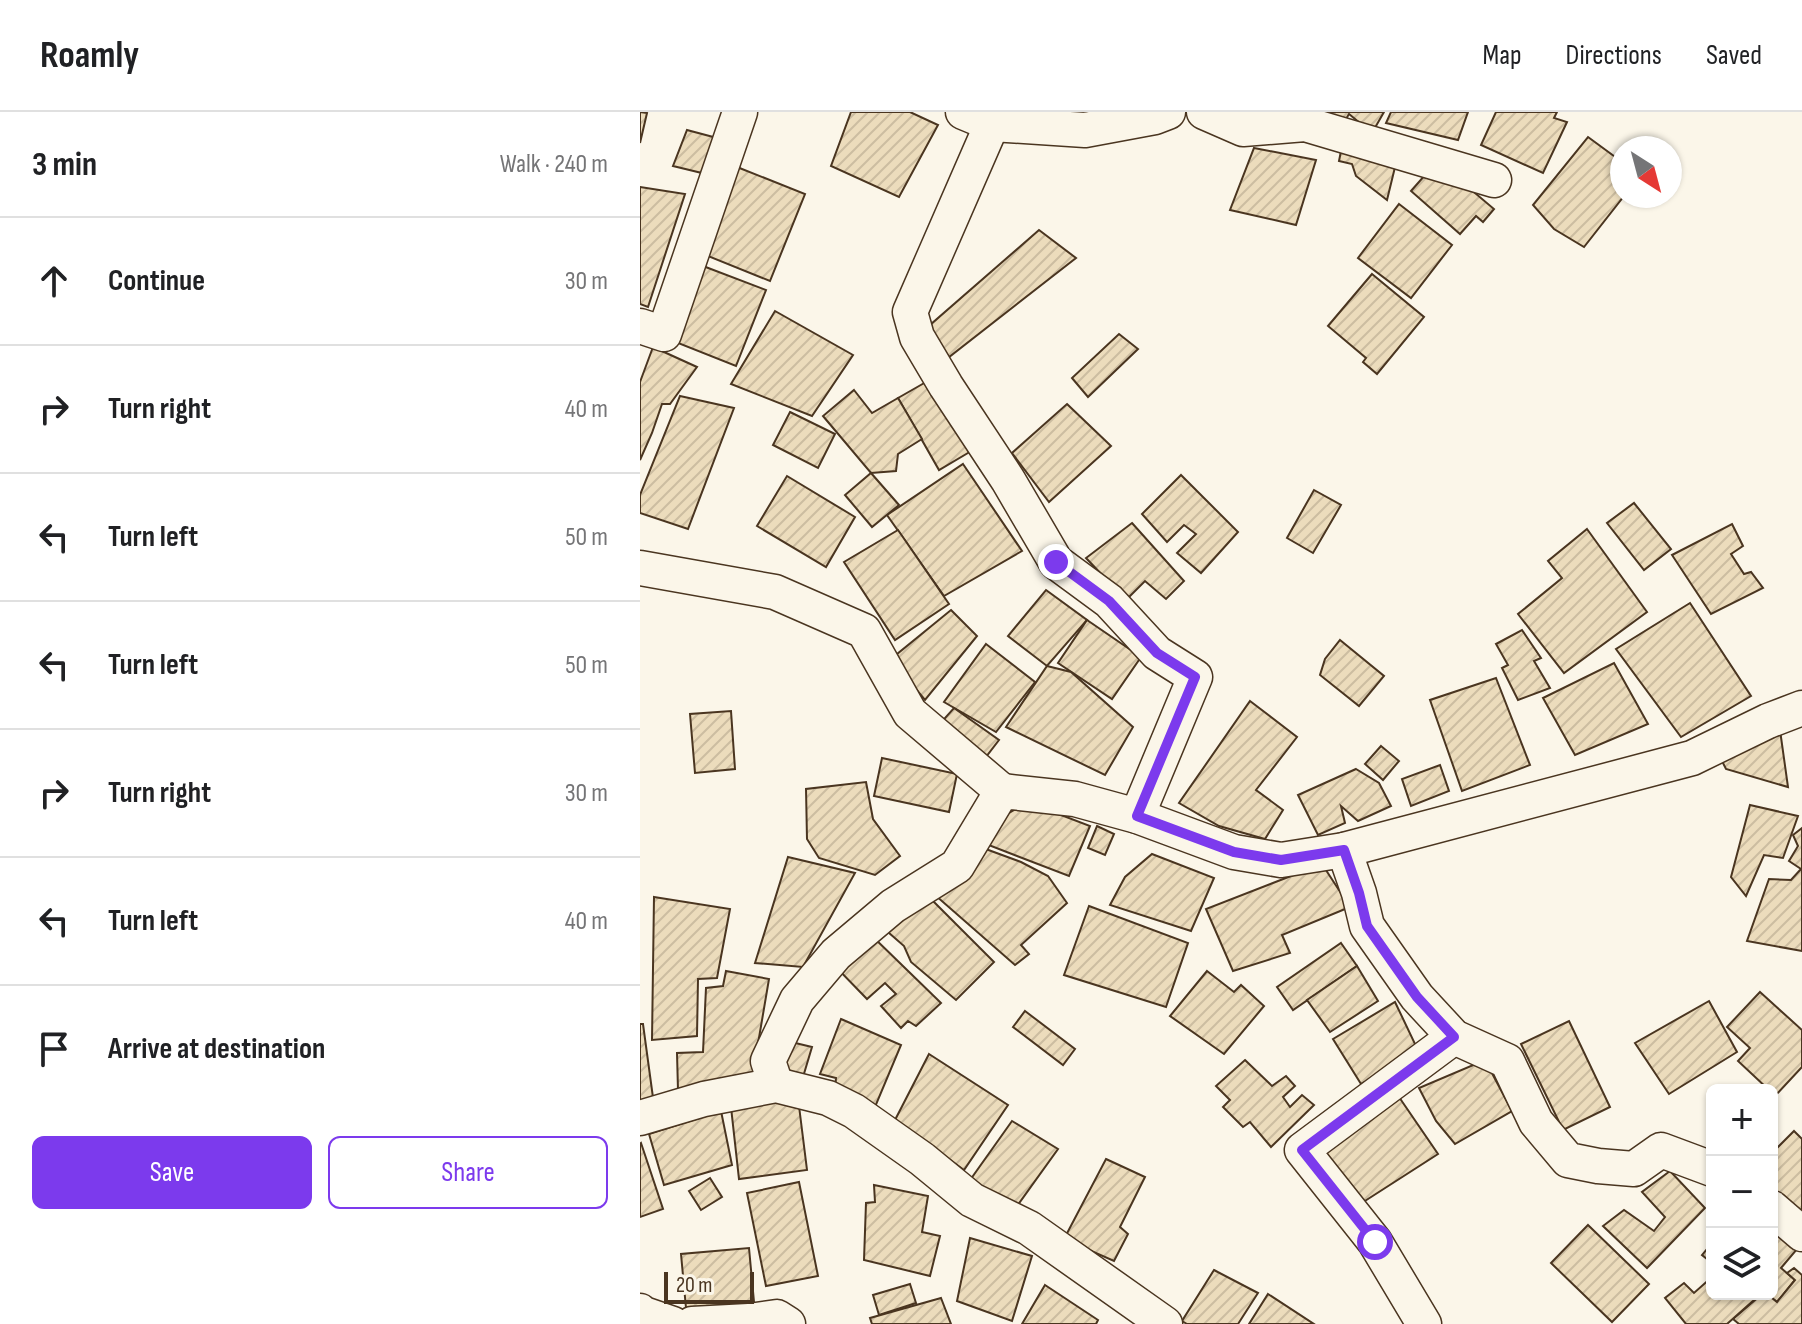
<!DOCTYPE html>
<meta charset="utf-8">
<style>
:root{--surface:#fff;--page:#f2f2f2;--text:#202124;--muted:#757577;--line:#e0e0e0;--accent:#7c3aed}
body{margin:0;font-family:"Sofia Sans Condensed",sans-serif;background:var(--page);color:var(--text)}
.controls{position:absolute;right:24px;bottom:24px;display:grid;overflow:hidden;border-radius:12px;box-shadow:0 2px 6px #0004}
.controls button{width:72px;height:72px;display:grid;place-items:center;padding:0;border:0;border-bottom:2px solid var(--line);background:var(--surface);color:var(--text);font:40px sans-serif}
.compass{position:absolute;left:970px;top:24px;width:72px;height:72px;border-radius:50%;background:var(--surface);box-shadow:0 2px 6px #0004;rotate:144deg}
.scale{position:absolute;left:24px;bottom:20px;width:90px;box-sizing:border-box;padding-left:8px;border:4px solid #4a3520;border-top:0;font-size:22px;line-height:28px;white-space:nowrap;color:#4a3520;-webkit-text-stroke:6px #fbf6e9;paint-order:stroke}
.stop{position:absolute;width:24px;height:24px;margin:-18px;border:6px solid #7c3aed;border-radius:50%;background:#fff}
.stop.end{background:#7c3aed;border-color:#fff;box-shadow:0 2px 8px #0008}
.list{margin:0;padding:0;list-style:none}
h2{display:flex;justify-content:space-between;align-items:center;height:104px;margin:0;padding:0 32px;font-size:34px}
h2 small{font-size:26px;font-weight:400;color:var(--muted)}
.list li{display:grid;grid-template-columns:52px 1fr auto;gap:24px;align-items:center;box-sizing:border-box;height:128px;padding:0 32px;border-top:2px solid var(--line)}
.list b{display:block;font-size:30px;white-space:nowrap}
.list em{font-size:26px;font-style:normal;color:var(--muted)}
.actions{display:flex;gap:16px;padding:24px 32px}
.actions a{flex:1;padding:18px 0;border:2px solid var(--accent);border-radius:12px;text-align:center;font-size:28px;color:var(--accent)}
.actions .main{background:var(--accent);color:#fff}
.icon{flex:none;width:44px;height:44px;fill:none;stroke:currentColor;stroke-width:2;stroke-linecap:round;stroke-linejoin:round}
.map{position:relative;flex:none;width:1162px;height:1212px;overflow:hidden}
header{display:flex;align-items:center;gap:48px;box-sizing:border-box;height:112px;padding:0 40px;background:var(--surface);border-bottom:2px solid var(--line)}
header strong{font-size:38px}
nav{display:flex;gap:44px;margin-inline-start:auto;font-size:28px}
main{display:flex}
aside{flex:1;background:var(--surface)}
.map>svg:first-child{display:block}
.building{fill:url(#building-hatch);stroke:#4a3520;stroke-width:2}
.lines{fill:none;stroke-linecap:round;stroke-linejoin:round}
.minor-casing{stroke:#4a3520;stroke-width:37}
.minor{stroke:#fbf6e9;stroke-width:34}
.route{stroke:#7c3aed;stroke-width:10}
</style>
<header>
<strong>Roamly</strong>
<nav><a>Map</a><a>Directions</a><a>Saved</a></nav>
</header>
<main>
<aside>
<h2>3 min<small>Walk · 240 m</small></h2>
<ul class="list">
<li><svg class="icon" aria-label="ahead" viewBox="0 0 24 24"><path d="M12 20V5M6 11l6-6 6 6"/></svg><div><b>Continue</b></div><em>30 m</em></li>
<li><svg class="icon" aria-label="right" viewBox="0 0 24 24"><path d="M7 20v-9h11M14 6l5 5-5 5"/></svg><div><b>Turn right</b></div><em>40 m</em></li>
<li><svg class="icon" aria-label="left" viewBox="0 0 24 24"><path d="M17 20v-9H6M10 6l-5 5 5 5"/></svg><div><b>Turn left</b></div><em>50 m</em></li>
<li><svg class="icon" aria-label="left" viewBox="0 0 24 24"><path d="M17 20v-9H6M10 6l-5 5 5 5"/></svg><div><b>Turn left</b></div><em>50 m</em></li>
<li><svg class="icon" aria-label="right" viewBox="0 0 24 24"><path d="M7 20v-9h11M14 6l5 5-5 5"/></svg><div><b>Turn right</b></div><em>30 m</em></li>
<li><svg class="icon" aria-label="left" viewBox="0 0 24 24"><path d="M17 20v-9H6M10 6l-5 5 5 5"/></svg><div><b>Turn left</b></div><em>40 m</em></li>
<li><svg class="icon" aria-label="arrive" viewBox="0 0 24 24"><path d="M6 21V4h12l-3 4 3 4H6"/></svg><div><b>Arrive at destination</b></div></li>
</ul>
<div class="actions"><a class="main">Save</a><a>Share</a></div>
</aside>
<div class="map">
<svg width="1162" height="1212" viewBox="0 0 1162 1212">
<defs>
<pattern id="building-hatch" width="6" height="6" patternUnits="userSpaceOnUse" patternTransform="scale(2)"><rect width="6" height="6" fill="#ecdcbc"/><path d="M-1 1l2-2M0 6l6-6M5 7l2-2" fill="none" stroke="#ccbda1"/></pattern>
</defs>
<rect width="100%" height="100%" fill="#fbf6e9"/>
<g class="building">
<polygon points="0,0 7,1 0,31"/>
<polygon points="211,0 270,0 298,13 259,85 191,54"/>
<polygon points="687,0 744,0 732,21 709,2 703,12"/>
<polygon points="751,0 828,0 818,28 746,11"/>
<polygon points="856,0 917,0 914,6 927,10 903,61 841,33"/>
<polygon points="47,18 77,26 66,62 33,54"/>
<polygon points="948,25 982,50 982,84 984,84 944,135 914,117 893,93"/>
<polygon points="614,36 676,48 656,113 590,98"/>
<polygon points="701,39 756,51 747,88 716,64 712,52 699,49"/>
<polygon points="793,54 822,70 854,97 843,110 836,104 820,122 771,79"/>
<polygon points="97,55 165,82 130,169 63,142"/>
<polygon points="0,75 45,82 8,195 0,192"/>
<polygon points="759,92 812,133 771,186 718,146"/>
<polygon points="399,118 436,146 304,249 282,220"/>
<polygon points="63,154 126,178 96,254 33,229"/>
<polygon points="732,162 784,205 737,262 723,250 726,246 688,214"/>
<polygon points="135,199 213,243 172,304 91,272"/>
<polygon points="479,222 498,237 448,285 432,266"/>
<polygon points="13,235 57,255 30,292 22,292 12,321 0,348 0,270"/>
<polygon points="293,266 333,338 299,358 258,286"/>
<polygon points="214,278 232,301 258,286 282,327 258,342 256,359 231,361 183,304"/>
<polygon points="40,284 94,296 48,417 0,401 0,383"/>
<polygon points="427,292 471,334 409,390 372,341"/>
<polygon points="150,300 195,322 178,356 133,333"/>
<polygon points="323,352 382,439 304,484 247,403"/>
<polygon points="231,361 259,393 232,415 205,383"/>
<polygon points="541,363 598,420 561,461 537,441 556,422 544,413 527,430 502,402"/>
<polygon points="147,364 215,405 186,455 117,414"/>
<polygon points="674,378 701,393 673,441 647,426"/>
<polygon points="994,391 1031,437 1004,458 967,411"/>
<polygon points="492,411 544,469 526,487 505,469 486,488 446,446"/>
<polygon points="1092,412 1103,434 1091,442 1104,462 1111,460 1123,476 1071,502 1032,443"/>
<polygon points="947,417 1007,500 924,561 878,502 922,466 908,449"/>
<polygon points="258,418 309,492 255,528 204,450"/>
<polygon points="406,478 447,508 407,554 368,524"/>
<polygon points="1050,491 1111,584 1041,625 976,537"/>
<polygon points="311,498 337,524 285,588 251,547"/>
<polygon points="447,508 501,545 472,587 418,551"/>
<polygon points="882,518 901,546 894,549 910,576 878,588 862,556 868,553 856,532"/>
<polygon points="700,528 744,564 719,594 680,563 685,547"/>
<polygon points="346,532 395,570 356,620 304,590"/>
<polygon points="974,551 1008,612 935,643 903,586"/>
<polygon points="407,554 431,560 493,615 465,663 366,615"/>
<polygon points="856,566 890,653 822,679 790,588"/>
<polygon points="610,589 657,625 616,678 643,698 625,727 579,714 539,691"/>
<polygon points="314,596 359,628 342,650 296,616"/>
<polygon points="91,599 95,657 55,661 50,602"/>
<polygon points="1140,618 1148,675 1086,657 1082,649"/>
<polygon points="741,634 759,649 743,668 725,652"/>
<polygon points="242,646 317,662 309,700 234,684"/>
<polygon points="800,653 809,679 771,694 762,667"/>
<polygon points="716,657 739,671 751,694 718,709 701,694 705,711 678,723 658,683"/>
<polygon points="226,670 233,707 260,744 235,763 179,746 167,727 166,677"/>
<polygon points="387,690 450,714 429,764 346,732 359,707"/>
<polygon points="1110,693 1158,704 1143,746 1124,743 1106,784 1091,765"/>
<polygon points="457,714 474,722 465,743 448,736"/>
<polygon points="1162,716 1162,839 1107,829 1129,767 1151,768 1161,757 1149,749 1158,734 1153,723"/>
<polygon points="343,736 381,750 408,764 427,791 381,833 389,842 375,853 295,783"/>
<polygon points="512,742 574,766 551,819 470,793 485,765"/>
<polygon points="148,745 215,761 163,855 115,851"/>
<polygon points="682,752 710,795 642,823 650,841 593,859 566,797"/>
<polygon points="286,782 354,850 316,888 271,850 264,834 240,813"/>
<polygon points="14,785 90,797 77,866 58,867 57,924 12,928"/>
<polygon points="449,794 548,831 526,895 424,863"/>
<polygon points="229,821 301,891 276,914 268,909 261,916 241,894 256,882 245,871 227,887 190,849"/>
<polygon points="701,831 717,854 653,898 637,875"/>
<polygon points="717,854 738,889 690,920 667,888"/>
<polygon points="86,859 129,867 112,967 38,978 37,941 63,940 66,876 83,874"/>
<polygon points="567,859 594,880 601,873 624,894 584,942 530,904"/>
<polygon points="1120,880 1162,918 1162,955 1135,984 1132,978 1129,978 1098,949 1110,936 1087,915"/>
<polygon points="1069,889 1097,940 1029,982 995,931"/>
<polygon points="755,890 776,934 762,952 721,972 693,927"/>
<polygon points="385,899 435,937 423,953 373,915"/>
<polygon points="201,907 261,933 235,995 195,977 196,966 180,962"/>
<polygon points="929,909 970,995 923,1018 881,932"/>
<polygon points="0,912 3,912 14,993 0,995"/>
<polygon points="147,929 172,935 163,965 139,960"/>
<polygon points="289,942 368,993 324,1058 255,1008"/>
<polygon points="605,948 632,974 646,964 655,974 643,985 650,995 662,983 674,993 631,1035 610,1010 603,1015 583,995 590,988 576,974"/>
<polygon points="845,948 872,999 815,1032 796,1009 779,976"/>
<polygon points="759,985 798,1042 714,1096 671,1036"/>
<polygon points="158,986 167,1058 99,1067 91,995"/>
<polygon points="81,999 92,1053 24,1073 9,1022"/>
<polygon points="372,1009 418,1037 372,1101 328,1071"/>
<polygon points="1154,1019 1162,1027 1162,1115 1132,1088 1132,1041"/>
<polygon points="1,1031 23,1097 0,1105 0,1032"/>
<polygon points="466,1047 505,1065 480,1115 488,1122 474,1149 424,1127"/>
<polygon points="1030,1059 1065,1096 1007,1156 963,1114 984,1098 1014,1119 1025,1105 1002,1080"/>
<polygon points="70,1066 82,1085 61,1098 49,1079"/>
<polygon points="159,1070 178,1164 126,1174 107,1081"/>
<polygon points="234,1073 288,1084 282,1120 300,1124 290,1164 224,1148 226,1091 235,1090"/>
<polygon points="948,1113 1009,1172 972,1210 911,1151"/>
<polygon points="1132,1115 1158,1136 1141,1156 1155,1168 1137,1190 1127,1182 1132,1182"/>
<polygon points="330,1126 392,1144 372,1209 317,1189"/>
<polygon points="1072,1131 1072,1151 1062,1143"/>
<polygon points="109,1136 114,1190 46,1196 41,1142"/>
<polygon points="1154,1156 1162,1163 1162,1212 1099,1212 1093,1207 1122,1182 1127,1182 1137,1190 1155,1168 1147,1161"/>
<polygon points="574,1158 618,1181 598,1212 547,1212 542,1209"/>
<polygon points="1072,1165 1072,1182 1107,1182 1114,1188 1087,1212 1046,1212 1025,1186 1044,1171 1054,1181"/>
<polygon points="270,1172 276,1191 239,1203 233,1183"/>
<polygon points="405,1173 458,1208 456,1212 382,1212"/>
<polygon points="628,1182 674,1212 609,1212"/>
<polygon points="301,1186 311,1212 232,1212 230,1206"/>
</g>
<g class="lines">
<g class="minor-casing">
<g id="minor">
<polyline points="323,0 352,12 445,18 515,5 528,0"/>
<polyline points="564,0 603,17 665,12 854,68"/>
<polyline points="352,12 270,200 277,225 306,274 368,368 416,450 469,489 517,541 555,565 497,704"/>
<polyline points="0,214 24,222 100,0"/>
<polyline points="0,456 135,480 224,519 270,601 362,679"/>
<polyline points="704,738 719,781 727,814 777,885 814,925 867,949 896,1010 928,1048 958,1054 994,1057 1021,1038 1072,1057"/>
<polyline points="136,973 128,949 157,888 196,842 253,794 317,754 362,679 435,687 497,704 594,740 641,748 704,738 1052,646 1128,609 1162,596"/>
<polyline points="0,1006 64,987 136,973 188,986 214,999 282,1047 332,1088 389,1116 525,1212"/>
<polyline points="1132,1096 1162,1122"/>
<polyline points="0,1199 1,1201 33,1212"/>
<polyline points="52,1212 109,1209 137,1205 148,1212"/>
<polyline points="784,1212 735,1130 662,1038 814,925"/>
</g>
</g>
<use href="#minor" class="minor"/>
</g>
<g class="lines">
<polyline class="route" points="416,450 469,489 517,541 555,565 497,704 594,740 641,748 704,738 719,781 727,814 777,885 814,925 662,1038 735,1130"/>
</g>
</svg>
<div class="controls">
<button>+</button>
<button>−</button>
<button><svg class="icon" aria-label="layers" viewBox="0 0 24 24"><path d="M12 4l9 5-9 5-9-5zM3 14l9 5 9-5"/></svg></button>
</div>
<svg class="compass" viewBox="-18 -18 36 36"><path d="M0-13l5 13h-10z" fill="#e53935"/><path d="M0 13l5-13h-10z" fill="#757577"/></svg>
<div class="scale">20 m</div>
<div class="stop" style="left:735px;top:1130px"></div>
<div class="stop end" style="left:416px;top:450px"></div>
</div>
</main>
